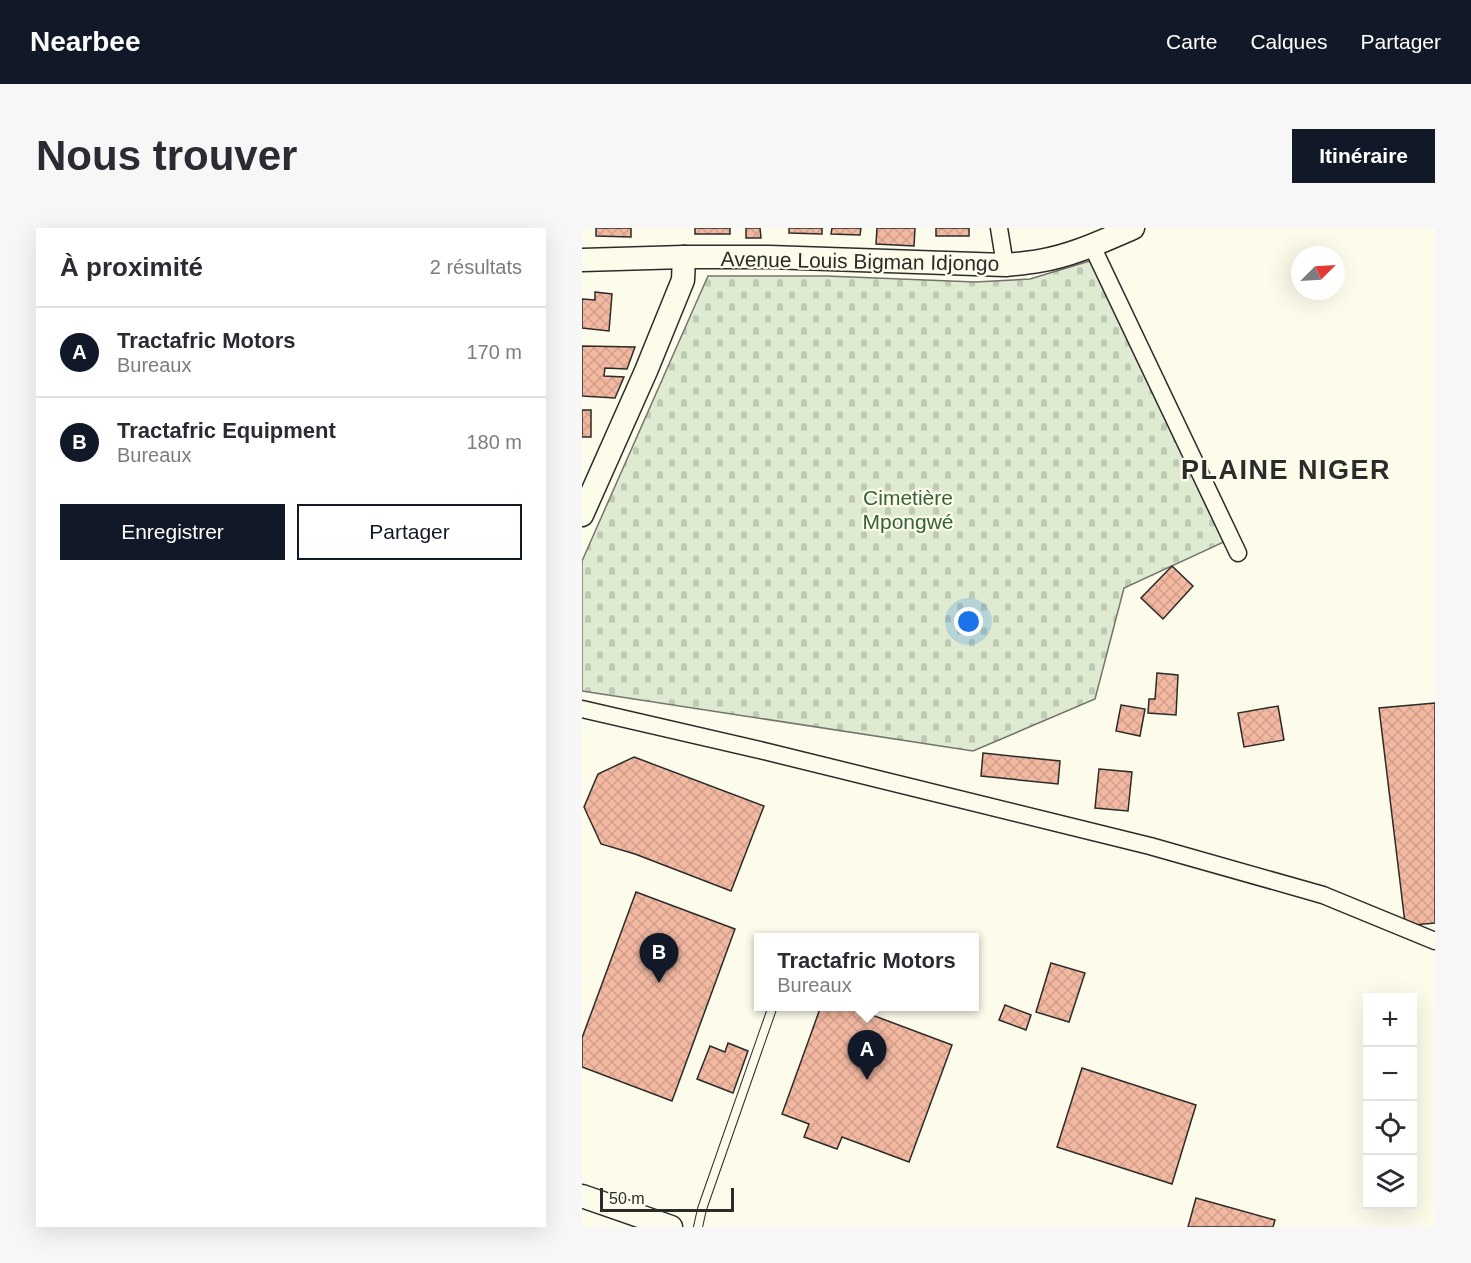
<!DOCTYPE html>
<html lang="fr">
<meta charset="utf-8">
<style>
:root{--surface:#fff;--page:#f7f7f7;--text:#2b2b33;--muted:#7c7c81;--line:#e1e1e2;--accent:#111827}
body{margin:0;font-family:Helvetica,sans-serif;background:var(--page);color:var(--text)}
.controls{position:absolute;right:18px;bottom:18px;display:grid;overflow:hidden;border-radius:0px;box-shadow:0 6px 24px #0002}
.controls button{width:54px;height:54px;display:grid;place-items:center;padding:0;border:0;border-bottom:2px solid var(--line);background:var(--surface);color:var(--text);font:30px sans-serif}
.compass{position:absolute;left:709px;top:18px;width:54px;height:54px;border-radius:50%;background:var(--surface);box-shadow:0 6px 24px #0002;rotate:66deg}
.scale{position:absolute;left:18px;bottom:15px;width:134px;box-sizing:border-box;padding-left:6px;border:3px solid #2b2b2b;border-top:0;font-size:16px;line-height:21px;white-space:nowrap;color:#2b2b2b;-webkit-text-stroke:4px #fdfbea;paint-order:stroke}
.you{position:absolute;left:387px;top:394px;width:21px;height:21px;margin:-15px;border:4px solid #fff;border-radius:50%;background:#1a73e8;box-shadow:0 0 0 9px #1a73e833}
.badge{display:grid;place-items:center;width:39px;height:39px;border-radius:50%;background:var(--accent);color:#fff;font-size:20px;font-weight:700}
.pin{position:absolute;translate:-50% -50px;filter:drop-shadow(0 2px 3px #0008)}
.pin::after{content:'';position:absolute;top:32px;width:21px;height:18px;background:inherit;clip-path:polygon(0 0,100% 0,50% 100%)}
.popup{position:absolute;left:172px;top:705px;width:225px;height:78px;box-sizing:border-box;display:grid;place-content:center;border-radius:0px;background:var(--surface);filter:drop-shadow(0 2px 4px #0005);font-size:20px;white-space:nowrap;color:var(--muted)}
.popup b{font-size:22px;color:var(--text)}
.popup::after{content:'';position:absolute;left:50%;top:100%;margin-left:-12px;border:12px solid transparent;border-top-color:var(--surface)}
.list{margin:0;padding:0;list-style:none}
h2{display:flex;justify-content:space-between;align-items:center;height:78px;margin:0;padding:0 24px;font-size:26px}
h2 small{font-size:20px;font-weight:400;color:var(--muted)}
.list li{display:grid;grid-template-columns:39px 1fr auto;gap:18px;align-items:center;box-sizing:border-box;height:90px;padding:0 24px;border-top:2px solid var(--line)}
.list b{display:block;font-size:22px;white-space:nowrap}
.list p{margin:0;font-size:20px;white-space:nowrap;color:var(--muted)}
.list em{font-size:20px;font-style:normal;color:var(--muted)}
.actions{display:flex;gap:12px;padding:18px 24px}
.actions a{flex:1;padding:14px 0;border:2px solid var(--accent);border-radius:0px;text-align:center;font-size:21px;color:var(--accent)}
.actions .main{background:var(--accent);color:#fff}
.icon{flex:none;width:33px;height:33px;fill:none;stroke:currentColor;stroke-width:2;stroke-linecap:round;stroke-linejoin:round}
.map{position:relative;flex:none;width:853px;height:999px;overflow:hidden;border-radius:0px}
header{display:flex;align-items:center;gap:36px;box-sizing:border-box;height:84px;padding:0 30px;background:var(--accent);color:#fff}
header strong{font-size:28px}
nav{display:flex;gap:33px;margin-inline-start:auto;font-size:21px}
.intro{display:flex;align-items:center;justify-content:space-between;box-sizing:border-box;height:144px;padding:0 36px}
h1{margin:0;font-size:42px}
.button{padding:15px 27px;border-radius:0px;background:var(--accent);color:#fff;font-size:21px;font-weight:700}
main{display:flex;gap:36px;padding:0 36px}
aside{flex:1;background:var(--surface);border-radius:0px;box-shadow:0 6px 24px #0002}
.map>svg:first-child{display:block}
.cemetery{fill:url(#cemetery-stones);stroke:#74746e;stroke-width:1.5}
.building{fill:url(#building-cross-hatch);stroke:#2b2b2b;stroke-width:1.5}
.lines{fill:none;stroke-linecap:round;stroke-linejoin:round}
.lane-casing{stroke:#2b2b2b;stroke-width:10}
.street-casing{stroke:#2b2b2b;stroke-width:19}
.secondary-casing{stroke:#2b2b2b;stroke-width:25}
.lane{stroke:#fdfbea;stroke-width:8}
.street{stroke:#fdfbea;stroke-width:16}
.secondary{stroke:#fdfbea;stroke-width:22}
.labels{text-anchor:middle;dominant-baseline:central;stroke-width:4.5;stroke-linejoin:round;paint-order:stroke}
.street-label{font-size:21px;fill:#2b2b2b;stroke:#fdfbea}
.park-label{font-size:21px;fill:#34623c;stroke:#fdfbea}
.district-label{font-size:27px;font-weight:bold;letter-spacing:1.5px;fill:#2b2b2b;stroke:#fdfbea}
</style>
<header>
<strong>Nearbee</strong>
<nav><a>Carte</a><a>Calques</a><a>Partager</a></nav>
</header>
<div class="intro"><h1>Nous trouver</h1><a class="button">Itinéraire</a></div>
<main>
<aside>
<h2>À proximité<small>2 résultats</small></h2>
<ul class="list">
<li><span class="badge">A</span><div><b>Tractafric Motors</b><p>Bureaux</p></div><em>170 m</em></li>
<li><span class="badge">B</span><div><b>Tractafric Equipment</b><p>Bureaux</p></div><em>180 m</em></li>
</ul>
<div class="actions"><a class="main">Enregistrer</a><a>Partager</a></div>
</aside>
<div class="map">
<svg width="853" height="999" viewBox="0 0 853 999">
<defs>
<pattern id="cemetery-stones" width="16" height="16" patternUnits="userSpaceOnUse" patternTransform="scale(1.5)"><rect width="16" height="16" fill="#deebd1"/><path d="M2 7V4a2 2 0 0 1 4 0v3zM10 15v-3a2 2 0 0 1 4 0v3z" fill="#bfcab4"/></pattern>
<pattern id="building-cross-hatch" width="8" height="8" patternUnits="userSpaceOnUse" patternTransform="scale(1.5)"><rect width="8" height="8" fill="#f2b8a0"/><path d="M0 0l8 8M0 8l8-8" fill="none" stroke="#d09e8a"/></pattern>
</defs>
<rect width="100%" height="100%" fill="#fdfbea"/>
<polygon class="cemetery" points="511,32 644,313 542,360 513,471 391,523 0,463 0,333 126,48 244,48 393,54 448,51"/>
<g class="building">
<polygon points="14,0 49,0 49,9 14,8"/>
<rect x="113" y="0" width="35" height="6"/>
<polygon points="164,0 178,0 179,10 164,10"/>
<polygon points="207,0 240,0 240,6 207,5"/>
<polygon points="250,0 279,0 278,7 249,6"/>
<polygon points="295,0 333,0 332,18 294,16"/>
<rect x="354" y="0" width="33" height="8"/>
<polygon points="13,64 30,66 27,103 0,100 0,71 13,72"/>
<polygon points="0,118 53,119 45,141 23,140 22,148 42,149 33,170 0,168"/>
<rect x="0" y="182" width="9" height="27"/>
<polygon points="590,338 611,358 581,391 559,370"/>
<polygon points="575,445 596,447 594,487 566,485 567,471 573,471"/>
<polygon points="853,475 853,695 832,697 823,695 797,480"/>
<polygon points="539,477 563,481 558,508 534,503"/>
<polygon points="696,478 702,512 662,519 656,485"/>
<polygon points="401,525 478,533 476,556 399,548"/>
<polygon points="52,529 182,578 149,663 53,626 19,616 2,579 16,546"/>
<polygon points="517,541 550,544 546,583 513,580"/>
<polygon points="54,664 153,701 90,873 0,839 0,810"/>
<polygon points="469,735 503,745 487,794 454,784"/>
<polygon points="423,777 449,787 444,802 417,792"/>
<polygon points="239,778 266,778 370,817 327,934 260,909 255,921 222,909 227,896 200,886"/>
<polygon points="146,815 166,823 151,865 115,851 128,818 143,824"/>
<polygon points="500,840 614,877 590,956 475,919"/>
<polygon points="614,970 693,992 691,999 606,999"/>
</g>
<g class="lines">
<g class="lane-casing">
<polyline id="lane" points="116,999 120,981 191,778"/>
</g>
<g class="street-casing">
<g id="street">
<polyline points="417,0 423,37"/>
<polyline points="510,18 656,325"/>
<polyline points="0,481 186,524 568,618 741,667 853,713"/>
</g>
</g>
<g class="secondary-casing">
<g id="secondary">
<path d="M0 32 102 29H187L423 37C434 36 446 35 457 33 489 28 521 13 551 0"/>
<polyline points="0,287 64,143 101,52 102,29"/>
<polyline points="0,968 89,999"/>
</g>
</g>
<use href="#lane" class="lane"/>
<use href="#street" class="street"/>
<use href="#secondary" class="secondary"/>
</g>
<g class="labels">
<g class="street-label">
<text transform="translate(278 33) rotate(1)">Avenue Louis Bigman Idjongo</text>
</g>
<g class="park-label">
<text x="326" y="269">Cimetière<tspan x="326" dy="24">Mpongwé</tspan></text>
</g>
<g class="district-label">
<text x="704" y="242">PLAINE NIGER</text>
</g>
</g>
</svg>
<div class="controls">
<button>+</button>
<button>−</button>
<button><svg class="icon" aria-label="locate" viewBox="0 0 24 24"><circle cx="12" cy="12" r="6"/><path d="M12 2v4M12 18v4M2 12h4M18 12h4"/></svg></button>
<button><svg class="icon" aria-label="layers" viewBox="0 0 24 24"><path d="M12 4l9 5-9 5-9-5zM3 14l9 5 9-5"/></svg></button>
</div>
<svg class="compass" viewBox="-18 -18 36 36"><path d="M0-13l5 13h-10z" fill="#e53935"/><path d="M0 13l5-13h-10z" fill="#7c7c81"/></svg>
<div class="scale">50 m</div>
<div class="you"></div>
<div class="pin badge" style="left:285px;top:852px">A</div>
<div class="popup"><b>Tractafric Motors</b>Bureaux</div>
<div class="pin badge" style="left:77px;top:755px">B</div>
</div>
</main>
